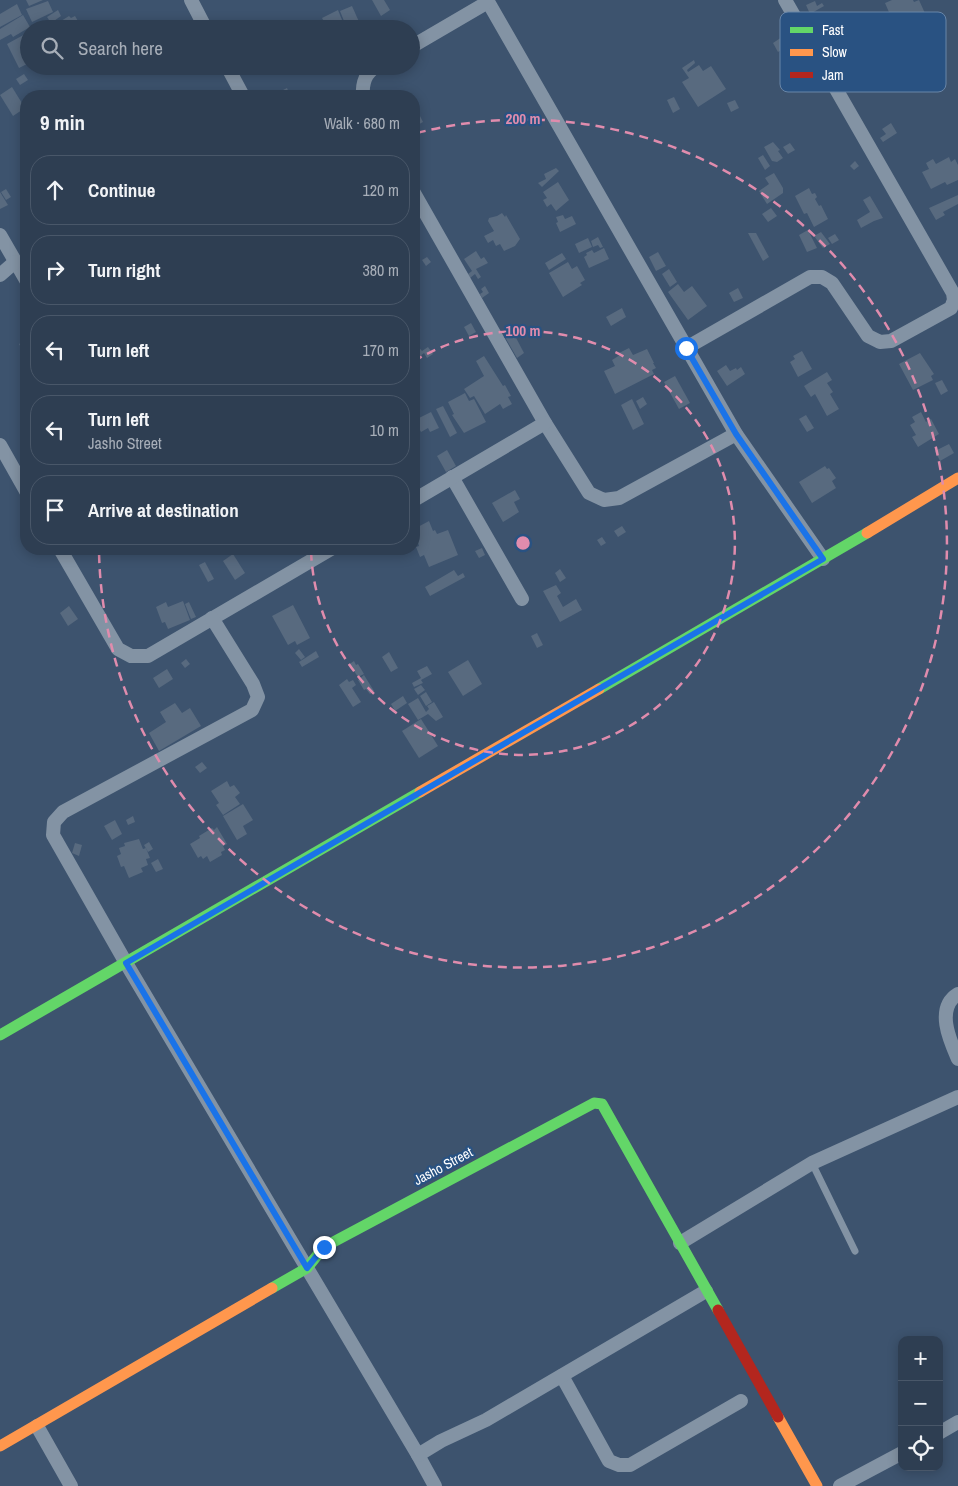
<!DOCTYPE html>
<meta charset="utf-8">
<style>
:root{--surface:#2e3e52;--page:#364559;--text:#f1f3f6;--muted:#a7aeb8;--line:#495769}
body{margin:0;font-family:"Archivo Narrow",sans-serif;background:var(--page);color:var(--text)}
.controls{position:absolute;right:15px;bottom:15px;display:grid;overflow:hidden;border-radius:10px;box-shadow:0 2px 12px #0003}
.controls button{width:45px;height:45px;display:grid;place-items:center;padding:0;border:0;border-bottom:1px solid var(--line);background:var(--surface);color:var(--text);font:25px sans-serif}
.stop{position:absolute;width:15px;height:15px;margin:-11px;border:4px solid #1a73e8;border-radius:50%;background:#fff}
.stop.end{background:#1a73e8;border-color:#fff;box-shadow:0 1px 5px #0008}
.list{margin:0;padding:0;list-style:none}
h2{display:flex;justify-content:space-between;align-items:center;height:65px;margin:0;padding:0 20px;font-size:21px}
h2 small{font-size:16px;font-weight:400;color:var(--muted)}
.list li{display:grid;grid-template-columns:32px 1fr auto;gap:15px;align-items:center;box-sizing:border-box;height:70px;margin:0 10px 10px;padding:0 10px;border:1px solid var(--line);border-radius:20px}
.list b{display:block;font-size:19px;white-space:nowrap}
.list p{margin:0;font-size:16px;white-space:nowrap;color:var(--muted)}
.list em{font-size:16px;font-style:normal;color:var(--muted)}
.icon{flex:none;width:28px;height:28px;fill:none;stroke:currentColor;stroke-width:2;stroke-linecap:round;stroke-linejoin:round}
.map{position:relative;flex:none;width:958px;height:1486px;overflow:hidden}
.search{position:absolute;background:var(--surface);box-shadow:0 2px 12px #0003;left:20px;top:20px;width:400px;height:55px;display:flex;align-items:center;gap:12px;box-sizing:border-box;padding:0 18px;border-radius:28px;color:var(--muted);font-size:19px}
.panel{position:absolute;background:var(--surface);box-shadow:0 2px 12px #0003;left:20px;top:90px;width:400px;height:465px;border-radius:20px}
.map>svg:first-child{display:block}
.building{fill:#586a7f}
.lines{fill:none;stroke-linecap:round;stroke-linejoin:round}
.lane{stroke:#8393a4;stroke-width:7}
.street{stroke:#8393a4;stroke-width:14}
.fast{stroke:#63d668;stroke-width:11}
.slow{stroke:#ff974d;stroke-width:11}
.jam{stroke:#b3261e;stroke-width:11}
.route{stroke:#1a73e8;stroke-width:6}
.ring{fill:none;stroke:#e08cad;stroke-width:2.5;stroke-dasharray:9 6}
.labels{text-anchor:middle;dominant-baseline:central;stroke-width:4.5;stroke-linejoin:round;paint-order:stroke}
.street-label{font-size:14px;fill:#fff;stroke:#295282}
.key{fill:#295282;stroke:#6986a8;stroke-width:1}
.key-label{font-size:14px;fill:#fff}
.centre{fill:#e08cad;stroke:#295282;stroke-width:2.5}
.ring-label{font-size:15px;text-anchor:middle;font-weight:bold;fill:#e08cad;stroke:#295282;stroke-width:4.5;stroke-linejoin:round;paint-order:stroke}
</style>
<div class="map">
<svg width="958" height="1486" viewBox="0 0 958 1486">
<rect width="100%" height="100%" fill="#3d536e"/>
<g class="building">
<polygon points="26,0 43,0 29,6"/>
<polygon points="372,0 384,0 390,10 381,16"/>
<polygon points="892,0 913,0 914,2 919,0 928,20 898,33 885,3"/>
<polygon points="48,1 53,12 32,22 26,9"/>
<polygon points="815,1 817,6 822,3 824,6 810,14 806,5"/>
<polygon points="17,4 22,15 0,27 0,14"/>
<polygon points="352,6 360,24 351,29 324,29 344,21 340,11"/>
<polygon points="58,10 61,16 51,23 47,17"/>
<polygon points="338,10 342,20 327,27 322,18"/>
<polygon points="23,15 30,27 13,37 11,34 0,40 0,29"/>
<polygon points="69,16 71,18 75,16 82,28 48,29"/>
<polygon points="27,33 29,36 29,63 19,68 7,44"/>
<polygon points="785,35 790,44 778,52 773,43"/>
<polygon points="694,60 695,63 687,70 688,72 699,65 703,71 711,66 726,89 698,107 682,82 689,78 682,68"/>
<polygon points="346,66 363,66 350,73"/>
<polygon points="24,74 28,80 20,85 16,79"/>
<polygon points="12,87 25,108 13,116 0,95"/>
<polygon points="287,88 290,96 279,96 282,95 281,91"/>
<polygon points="674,97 680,109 673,113 667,100"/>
<polygon points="735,100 739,108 731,112 727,103"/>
<polygon points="420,116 423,122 414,127 414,119"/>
<polygon points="891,123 897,133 883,142 880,138 886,134 882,129"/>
<polygon points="773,142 780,150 778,151 783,158 777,162 772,161 764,147"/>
<polygon points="790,143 795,150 788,154 783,147"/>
<polygon points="763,155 770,166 765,170 758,158"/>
<polygon points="949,157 951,162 955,159 958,165 958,180 947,185 945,182 931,189 922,172 929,169 926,163 933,159 936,164"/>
<polygon points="855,161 859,166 854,170 850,166"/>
<polygon points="556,168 559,171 542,187 538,183 546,179 544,174"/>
<polygon points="774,173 783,188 783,193 767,204 759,191 769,184 765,178"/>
<polygon points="558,182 569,200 556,211 551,204 547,207 543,200 547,198 543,192"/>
<polygon points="809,188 812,194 815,193 817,197 815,199 819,206 821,205 828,219 814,227 807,213 804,214 795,196"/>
<polygon points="6,189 11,197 6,200 1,192"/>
<polygon points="0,192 8,205 0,209"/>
<polygon points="958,195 958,204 943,212 945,215 936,220 929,208"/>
<polygon points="870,196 883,218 874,221 861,228 857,220 870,212 863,200"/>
<polygon points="771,208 777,216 768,222 762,214"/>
<polygon points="502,213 505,217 506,215 520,239 515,246 504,251 500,244 496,246 493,240 488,243 484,236 494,231 488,221 489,218 497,216"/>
<polygon points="563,215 565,219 572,216 576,224 560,232 556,223 558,222 556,217"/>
<polygon points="808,230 817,248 807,252 799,235"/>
<polygon points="821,232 830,244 823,248 814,236"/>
<polygon points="748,233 756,233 769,257 763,261"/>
<polygon points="835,234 839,240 832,244 828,238"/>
<polygon points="598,237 603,247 600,248 598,245 593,247 591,241"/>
<polygon points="588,238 592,247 579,253 575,244"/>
<polygon points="604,248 609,259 589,268 584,257 587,255 586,253 592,250 594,253"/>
<polygon points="476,251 481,259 484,257 488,263 476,269 481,277 478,279 475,274 470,278 468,274 472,271 464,259"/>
<polygon points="658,252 666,266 656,271 649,257"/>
<polygon points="562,253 566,259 549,270 545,263"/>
<polygon points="427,257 431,262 426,266 422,260"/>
<polygon points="568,262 572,269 577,266 585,280 580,283 582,285 563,297 549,273"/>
<polygon points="669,269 677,282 670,287 662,274"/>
<polygon points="678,284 684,292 692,286 707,306 688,320 668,292"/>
<polygon points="485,286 489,293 482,298 480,294 483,292 481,289"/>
<polygon points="738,288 743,298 734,302 729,293"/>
<polygon points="622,308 626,317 611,326 606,317"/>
<polygon points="471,323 476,332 469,336 464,327"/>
<polygon points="513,332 524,353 517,358 505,337"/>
<polygon points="26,333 26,354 25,355 19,344 26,340 23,334"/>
<polygon points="416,344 422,351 428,347 433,354 427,358 424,353 419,357 414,351 414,347"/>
<polygon points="629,348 633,355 647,349 654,363 653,363 656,368 652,370 654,374 615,394 604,371 615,366 612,360 620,355 619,353"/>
<polygon points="802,351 812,369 798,377 790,362 795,359 793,356"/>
<polygon points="920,353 934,374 931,376 933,380 913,390 899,364"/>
<polygon points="484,356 503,386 505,385 511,396 508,397 512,404 503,409 500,404 485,414 474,396 470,398 464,389 484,376 476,361"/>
<polygon points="726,365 730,371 736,368 737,370 741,367 745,374 727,386 717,371"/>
<polygon points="827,372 832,380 827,383 833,392 830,394 839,409 827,416 815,394 811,397 804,386"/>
<polygon points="675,376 690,403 679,409 664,382"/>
<polygon points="942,380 948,391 941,395 935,383"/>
<polygon points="465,393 469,401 474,399 486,422 464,433 452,415 454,414 448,402"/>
<polygon points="643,397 647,404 640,409 636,401"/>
<polygon points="632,399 644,424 633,430 621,405"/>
<polygon points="443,406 457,433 450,437 436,409"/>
<polygon points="431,412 439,428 430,432 428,428 421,432 415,420"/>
<polygon points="921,412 926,422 931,419 939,434 918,447 912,437 916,435 910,425 915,422 912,417"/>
<polygon points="806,415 814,428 807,432 799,419"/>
<polygon points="949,444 954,453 940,461 935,451"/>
<polygon points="447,450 456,466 446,472 437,456"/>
<polygon points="825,466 827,469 829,468 836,478 832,481 836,488 812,503 799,482"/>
<polygon points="515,490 520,499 514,502 519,512 503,522 492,503"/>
<polygon points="429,521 433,531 435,530 437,534 448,530 458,555 429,567 424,555 420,557 416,547 419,546 414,529"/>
<polygon points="622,526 626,532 618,537 614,531"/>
<polygon points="602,537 606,543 601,546 597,540"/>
<polygon points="482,548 485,555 479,558 475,551"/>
<polygon points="233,554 245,573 235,580 223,561"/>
<polygon points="205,562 214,579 208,582 199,565"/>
<polygon points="560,569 566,578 560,582 555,573"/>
<polygon points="454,570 458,576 463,573 465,577 430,596 425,587"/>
<polygon points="556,585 561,593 557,596 563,607 576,599 582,610 560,622 543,591"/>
<polygon points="183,601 190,620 168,629 165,622 162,623 156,607 166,602 168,607"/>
<polygon points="189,602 196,617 191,619 185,604"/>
<polygon points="293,605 310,638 297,645 295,641 288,645 272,616"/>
<polygon points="69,606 78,619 68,626 60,613"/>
<polygon points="537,633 543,645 537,648 531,636"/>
<polygon points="299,649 305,657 301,660 295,653"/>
<polygon points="316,651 319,657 302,667 299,662"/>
<polygon points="389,652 398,668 391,672 382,657"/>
<polygon points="186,659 190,664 185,668 181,663"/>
<polygon points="468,660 482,684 463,696 448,672"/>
<polygon points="354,661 356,665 358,664 364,674 358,677 352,668 351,669 348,665"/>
<polygon points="427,666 432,674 421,680 423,683 414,687 412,683 421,678 417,671"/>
<polygon points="167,669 173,679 159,688 153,678"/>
<polygon points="364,675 374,691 370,694 366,689 364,690 358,680"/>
<polygon points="347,679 349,682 353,680 356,685 352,688 361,702 353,707 339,685"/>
<polygon points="421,685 425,690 418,695 414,689"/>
<polygon points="426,692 432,702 426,706 420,696"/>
<polygon points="403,696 407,703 395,711 391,704"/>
<polygon points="418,698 426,712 429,709 427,706 434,702 443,717 436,721 428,714 418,720 408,704"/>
<polygon points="175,703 182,713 190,708 201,726 159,751 149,733 166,722 160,712"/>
<polygon points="421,719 438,746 419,758 402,731"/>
<polygon points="202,762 207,768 200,773 195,767"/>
<polygon points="227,781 230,787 234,785 240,793 235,797 240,804 223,815 216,805 219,803 211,791"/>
<polygon points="243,804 253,820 243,826 247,834 237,840 223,816"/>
<polygon points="133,816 135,822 128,825 126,820"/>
<polygon points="115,820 122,834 112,840 104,826"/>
<polygon points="217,827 227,844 223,846 225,850 221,852 222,855 210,862 207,856 203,859 201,856 198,858 190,844 200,838 199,836 212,828 214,830"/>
<polygon points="139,839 143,849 146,848 150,858 146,859 148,865 141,868 143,872 129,878 124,866 121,867 117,856 121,854 119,848 125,846 124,843"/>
<polygon points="149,842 153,849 148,852 144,845"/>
<polygon points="75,843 82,845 79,856 72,853"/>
<polygon points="158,859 163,869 156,872 151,863"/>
</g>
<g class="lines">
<polyline class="lane" points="812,1163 855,1251"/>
<g class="street">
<polyline points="191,0 206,29"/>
<polyline points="487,0 736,434 823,559"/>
<polyline points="411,47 488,2"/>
<polyline points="227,66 243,96"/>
<path d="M363 96C362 83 365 73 377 66"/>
<polyline points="414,193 545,423 589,493 604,500 619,498 736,434"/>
<polyline points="0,235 26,280"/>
<polyline points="0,275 15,262"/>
<polyline points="686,348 810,277 822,277 832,283 868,336 880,342 891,341 951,308 954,300 953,293 785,0"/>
<polyline points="0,445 26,491"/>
<polyline points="452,477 522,599"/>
<polyline points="414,500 545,423"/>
<polyline points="60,549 118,649 131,656 148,656 331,549"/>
<polyline points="212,618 253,684 258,697 252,710 63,812 54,822 53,835 126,963 418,1455 435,1486"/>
<path d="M958 994C935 1008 950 1041 958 1059"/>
<polyline points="680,1243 812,1163 958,1097"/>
<polyline points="562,1376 609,1461 619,1465 630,1465 741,1401"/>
<polyline points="37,1426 71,1486"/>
<polyline points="939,1433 958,1422"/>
<polyline points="418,1455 441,1441 486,1420 706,1291"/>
<polyline points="840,1486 902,1453"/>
</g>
<g class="fast">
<polyline points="599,689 867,533"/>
<polyline points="0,1035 420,792"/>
<polyline points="272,1288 307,1268 324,1247 594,1103 602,1104 718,1310"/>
</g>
<g class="slow">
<polyline points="867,533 958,478"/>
<polyline points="420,792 599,689"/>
<polyline points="778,1417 817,1486"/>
<polyline points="0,1446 272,1288"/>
</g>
<polyline class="jam" points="718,1310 778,1417"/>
</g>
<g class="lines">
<polyline class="route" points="324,1247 307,1268 126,963 823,559 736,434 686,348"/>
</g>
<g class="ring">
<path d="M414 361A212 212 0 1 1 311 550"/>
<path d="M417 133A424 424 0 1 1 99 550"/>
</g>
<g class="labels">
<g class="street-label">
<text transform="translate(443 1166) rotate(-28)">Jasho Street</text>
</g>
</g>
<rect x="780" y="12" width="166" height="80" rx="8" class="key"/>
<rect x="790" y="27" width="23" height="6" fill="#63d668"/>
<rect x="790" y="49" width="23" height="7" fill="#ff974d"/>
<rect x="790" y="72" width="23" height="6" fill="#b3261e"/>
<g class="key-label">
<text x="822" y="35">Fast</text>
<text x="822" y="57">Slow</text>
<text x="822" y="80">Jam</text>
</g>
<circle cx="523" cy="543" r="8" class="centre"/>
<g class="ring-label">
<text x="523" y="124">200 m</text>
<text x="523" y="336">100 m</text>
</g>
</svg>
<div class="controls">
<button>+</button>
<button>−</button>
<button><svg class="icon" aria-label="locate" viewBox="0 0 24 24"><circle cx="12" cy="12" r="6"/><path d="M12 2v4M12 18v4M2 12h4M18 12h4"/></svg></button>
</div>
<div class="stop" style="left:686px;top:348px"></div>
<div class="stop end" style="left:324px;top:1247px"></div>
<div class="search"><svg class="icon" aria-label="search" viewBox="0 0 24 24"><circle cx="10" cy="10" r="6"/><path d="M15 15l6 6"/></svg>Search here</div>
<section class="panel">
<h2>9 min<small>Walk · 680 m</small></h2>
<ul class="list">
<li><svg class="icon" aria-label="ahead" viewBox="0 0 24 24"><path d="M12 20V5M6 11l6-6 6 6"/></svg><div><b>Continue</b></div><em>120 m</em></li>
<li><svg class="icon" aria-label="right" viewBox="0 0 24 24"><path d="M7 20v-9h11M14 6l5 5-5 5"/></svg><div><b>Turn right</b></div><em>380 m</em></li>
<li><svg class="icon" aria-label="left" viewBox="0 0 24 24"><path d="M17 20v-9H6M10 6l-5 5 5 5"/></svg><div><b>Turn left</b></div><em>170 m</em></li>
<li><svg class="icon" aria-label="left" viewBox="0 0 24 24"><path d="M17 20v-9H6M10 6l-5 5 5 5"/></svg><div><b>Turn left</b><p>Jasho Street</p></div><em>10 m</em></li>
<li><svg class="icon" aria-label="arrive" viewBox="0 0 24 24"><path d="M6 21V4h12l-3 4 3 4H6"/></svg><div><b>Arrive at destination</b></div></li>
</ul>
</section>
</div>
